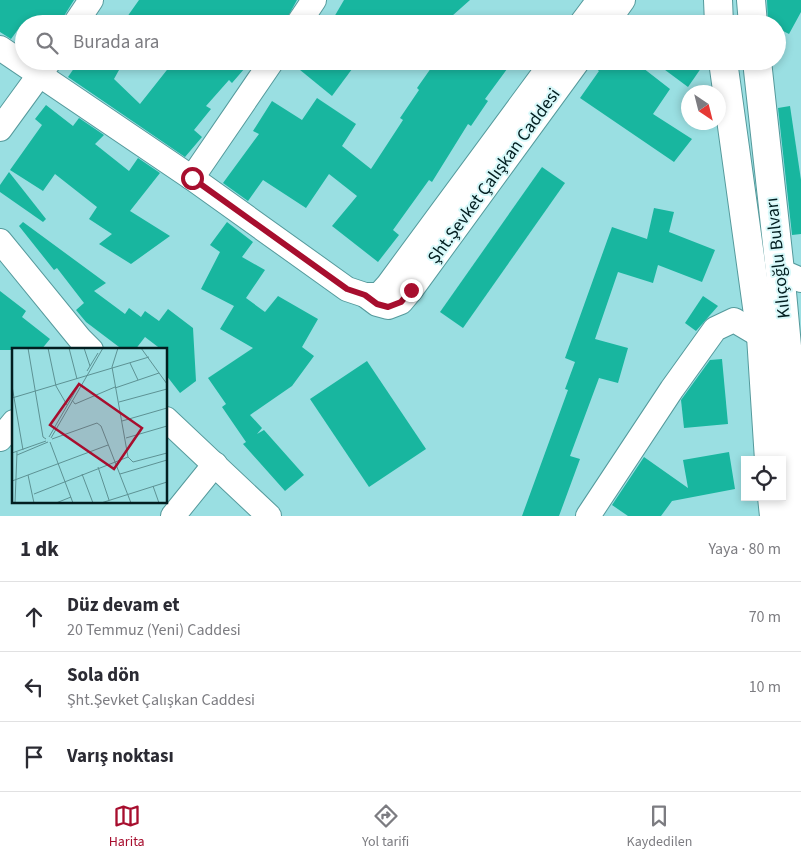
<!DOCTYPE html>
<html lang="tr">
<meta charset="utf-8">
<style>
:root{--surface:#fff;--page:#f7f7f7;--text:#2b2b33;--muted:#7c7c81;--line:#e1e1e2;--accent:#a70e2e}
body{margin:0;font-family:"Source Sans 3",sans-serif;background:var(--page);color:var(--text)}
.controls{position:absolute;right:15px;bottom:15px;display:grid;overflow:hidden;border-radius:0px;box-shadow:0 2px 8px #0003}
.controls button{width:45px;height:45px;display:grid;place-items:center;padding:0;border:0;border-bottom:1px solid var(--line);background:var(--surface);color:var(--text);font:25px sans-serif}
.compass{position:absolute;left:681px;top:85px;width:45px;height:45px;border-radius:50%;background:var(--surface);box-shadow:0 2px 8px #0003;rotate:145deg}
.stop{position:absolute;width:15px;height:15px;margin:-11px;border:4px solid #a70e2e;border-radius:50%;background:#fff}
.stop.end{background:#a70e2e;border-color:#fff;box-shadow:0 1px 5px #0008}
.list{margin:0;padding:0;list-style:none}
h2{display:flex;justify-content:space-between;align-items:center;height:65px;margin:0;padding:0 20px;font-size:21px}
h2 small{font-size:16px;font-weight:400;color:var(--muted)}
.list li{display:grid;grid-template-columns:32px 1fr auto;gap:15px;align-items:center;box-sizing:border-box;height:70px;padding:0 20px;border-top:1px solid var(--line)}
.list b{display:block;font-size:19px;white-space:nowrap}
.list p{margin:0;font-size:16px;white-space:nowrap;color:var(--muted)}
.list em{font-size:16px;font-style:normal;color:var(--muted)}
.icon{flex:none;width:28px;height:28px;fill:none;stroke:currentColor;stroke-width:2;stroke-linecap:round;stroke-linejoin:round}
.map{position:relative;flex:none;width:801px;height:516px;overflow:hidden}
.search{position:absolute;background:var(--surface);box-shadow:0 2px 8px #0003;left:15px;right:15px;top:15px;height:55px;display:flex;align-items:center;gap:12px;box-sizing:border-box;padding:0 18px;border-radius:28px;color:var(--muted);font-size:19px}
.sheet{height:275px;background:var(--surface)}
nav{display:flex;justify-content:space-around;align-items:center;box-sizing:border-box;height:70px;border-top:1px solid var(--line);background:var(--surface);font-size:14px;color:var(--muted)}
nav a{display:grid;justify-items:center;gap:2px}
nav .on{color:var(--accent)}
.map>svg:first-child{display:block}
.building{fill:#18b69f}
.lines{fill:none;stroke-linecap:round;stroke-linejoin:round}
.minor-casing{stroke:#559a9c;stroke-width:26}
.tertiary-casing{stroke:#559a9c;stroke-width:30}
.minor{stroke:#fff;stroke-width:24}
.tertiary{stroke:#fff;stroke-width:28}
.route{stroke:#a70e2e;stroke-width:6}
.labels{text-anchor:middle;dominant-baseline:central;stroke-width:4;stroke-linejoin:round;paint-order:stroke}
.street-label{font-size:18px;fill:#021e20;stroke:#d8f9fa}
.inset-road{fill:none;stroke:#5d9294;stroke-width:1}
.view{fill:#a70e2e;fill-opacity:0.15;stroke:#a70e2e;stroke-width:2.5}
.inset-edge{fill:none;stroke:#021e20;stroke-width:2.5}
</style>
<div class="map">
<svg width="801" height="516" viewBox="0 0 801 516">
<rect width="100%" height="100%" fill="#9adfe2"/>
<g class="building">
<polygon points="0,0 74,0 64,16 61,24 22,24 11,39 0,32"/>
<polygon points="139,0 297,0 285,22 277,17 273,24 122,24"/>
<polygon points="344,0 470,0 443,24 330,24"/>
<polygon points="767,0 801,0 801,12 789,34 777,28 777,24 768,24"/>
<polygon points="79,61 124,61 114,79 140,104 174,61 251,61 232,83 229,80 206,106 211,109 194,130 202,137 185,157 68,77"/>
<polygon points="289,61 358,61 332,96"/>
<polygon points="436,61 513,61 485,99 488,101 471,126 468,124 432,182 429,180 393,230 399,235 378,262 332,226 357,196 329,174 306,208 263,180 248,201 223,183 259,134 253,131 272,101 302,120 317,98 356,124 342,146 371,169 403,120 400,118 419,90 417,88"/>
<polygon points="592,61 634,61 670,89 653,114 692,139 674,162 580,98 599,71 591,65"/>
<polygon points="653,61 706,61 688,87"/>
<polygon points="46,105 73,126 79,118 104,135 95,144 129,171 138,158 160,173 130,211 170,236 131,264 99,244 112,234 89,219 97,207 55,174 43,191 10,170 42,125 35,119"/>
<polygon points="790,106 801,180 801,234 792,235 778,108"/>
<polygon points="542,167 565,183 463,328 440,312"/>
<polygon points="9,172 46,219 43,222 0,192 0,185"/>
<polygon points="654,208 674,212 669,232 715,250 702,282 658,265 653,283 618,272 595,339 628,348 618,383 599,378 570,456 580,459 559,516 522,516 568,390 565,389 575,362 565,358 612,227 647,239"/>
<polygon points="23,222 106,283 94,291 125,314 129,308 141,317 145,311 159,321 168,309 193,328 196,381 180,393 166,375 166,350 162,350 145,337 135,350 123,350 86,322 76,310 84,303 57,268 54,270 19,226"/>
<polygon points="227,222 253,242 242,257 265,270 246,298 265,312 278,296 318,319 302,347 314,356 292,386 250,415 262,428 257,434 264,430 304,475 285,491 243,444 246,442 222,407 226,404 208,378 253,348 220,329 234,306 201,289 220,252 210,245"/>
<polygon points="0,291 26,311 22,317 50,339 41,350 0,350"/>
<polygon points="703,296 718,306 696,331 685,323"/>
<polygon points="722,359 728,424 684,428 681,400 710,360"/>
<polygon points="367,361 426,449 369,487 310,399"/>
<polygon points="729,452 735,489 672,501 661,516 628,516 612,505 644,457 688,488 683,460"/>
</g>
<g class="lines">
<g class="minor-casing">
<g id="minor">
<polyline points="75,24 91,0"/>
<polyline points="298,24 314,0"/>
<polyline points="581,24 599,0"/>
<polyline points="606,24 623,0"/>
<polyline points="0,48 192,178 347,289 365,295 377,304 388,307 401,302 411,290 578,61"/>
<polyline points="0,129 48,63"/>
<polyline points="192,178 272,61"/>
<polyline points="0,241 80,339 91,350"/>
<polyline points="780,271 801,280"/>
<polyline points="365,295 379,295 388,285 553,61"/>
<polyline points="166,419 269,516"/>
<polyline points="0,439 14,422"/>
<polyline points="173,516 215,464"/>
<polyline points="588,516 672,389 715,329 734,320 761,336"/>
</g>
</g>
<g class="tertiary-casing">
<g id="tertiary">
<polyline points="718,0 719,24"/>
<polyline points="751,0 753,24"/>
<polyline points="723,61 761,336 769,460"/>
<polyline points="757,61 780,271 787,346 795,516"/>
<polyline points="772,497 774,516"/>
</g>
</g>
<use href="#minor" class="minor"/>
<use href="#tertiary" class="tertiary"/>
</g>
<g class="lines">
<polyline class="route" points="192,178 347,289 365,295 377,304 388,307 401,302 411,290"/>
</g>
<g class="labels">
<g class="street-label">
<text transform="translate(494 176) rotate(-54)">Şht.Şevket Çalışkan Caddesi</text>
<text transform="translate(778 258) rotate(-96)">Kılıçoğlu Bulvarı</text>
</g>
</g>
<g transform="translate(12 348)">
<rect width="155" height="155" fill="#9adfe2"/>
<path class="inset-road" d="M16 0 31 89 34 91M36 0 44 38 55 57M57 0 65 31M72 0 78 18M106 0 100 19 116 109 121 114 155 105M129 0 155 36M118 15 126 32M75 23 86 5M0 38 11 102M103 40 147 25M0 50 137 9M60 52 63 56 103 39M107 54 155 41M110 73 155 60M89 78 119 155M37 89 67 37M39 90 91 0M114 90 155 78M40 91 85 75 89 78M38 94 61 155M0 105 34 93M5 107 36 94M86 119 97 152M70 126 81 155M108 126 155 112M16 127 22 155M0 133 96 97M141 138 147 155M22 146 116 109M3 155 5 104M44 155 59 149M89 155 155 134"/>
<path class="view" d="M67 36 130 80 102 121 38 77Z"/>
<rect width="155" height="155" class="inset-edge"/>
</g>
</svg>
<div class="controls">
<button><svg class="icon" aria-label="locate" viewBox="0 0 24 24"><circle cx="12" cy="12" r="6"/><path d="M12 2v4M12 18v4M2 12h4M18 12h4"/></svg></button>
</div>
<svg class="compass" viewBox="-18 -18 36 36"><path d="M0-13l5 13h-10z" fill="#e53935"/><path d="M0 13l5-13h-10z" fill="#7c7c81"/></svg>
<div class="stop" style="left:192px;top:178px"></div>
<div class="stop end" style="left:411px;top:290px"></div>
<div class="search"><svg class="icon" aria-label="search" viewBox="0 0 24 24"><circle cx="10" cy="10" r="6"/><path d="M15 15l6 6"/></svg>Burada ara</div>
</div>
<section class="sheet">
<h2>1 dk<small>Yaya · 80 m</small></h2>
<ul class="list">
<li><svg class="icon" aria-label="ahead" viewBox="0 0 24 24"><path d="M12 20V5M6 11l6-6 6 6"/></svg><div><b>Düz devam et</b><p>20 Temmuz (Yeni) Caddesi</p></div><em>70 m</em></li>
<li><svg class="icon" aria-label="left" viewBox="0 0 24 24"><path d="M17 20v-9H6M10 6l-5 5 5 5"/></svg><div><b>Sola dön</b><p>Şht.Şevket Çalışkan Caddesi</p></div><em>10 m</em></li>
<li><svg class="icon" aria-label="arrive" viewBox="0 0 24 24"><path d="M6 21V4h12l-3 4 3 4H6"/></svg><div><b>Varış noktası</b></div></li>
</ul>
</section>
<nav>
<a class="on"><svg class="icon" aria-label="map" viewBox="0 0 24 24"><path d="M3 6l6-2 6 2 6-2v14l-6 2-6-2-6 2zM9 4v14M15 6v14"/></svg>Harita</a>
<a><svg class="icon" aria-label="directions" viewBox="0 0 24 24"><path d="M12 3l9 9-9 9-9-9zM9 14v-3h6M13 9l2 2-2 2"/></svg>Yol tarifi</a>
<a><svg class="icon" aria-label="saved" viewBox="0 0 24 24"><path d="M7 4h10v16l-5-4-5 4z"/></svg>Kaydedilen</a>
</nav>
